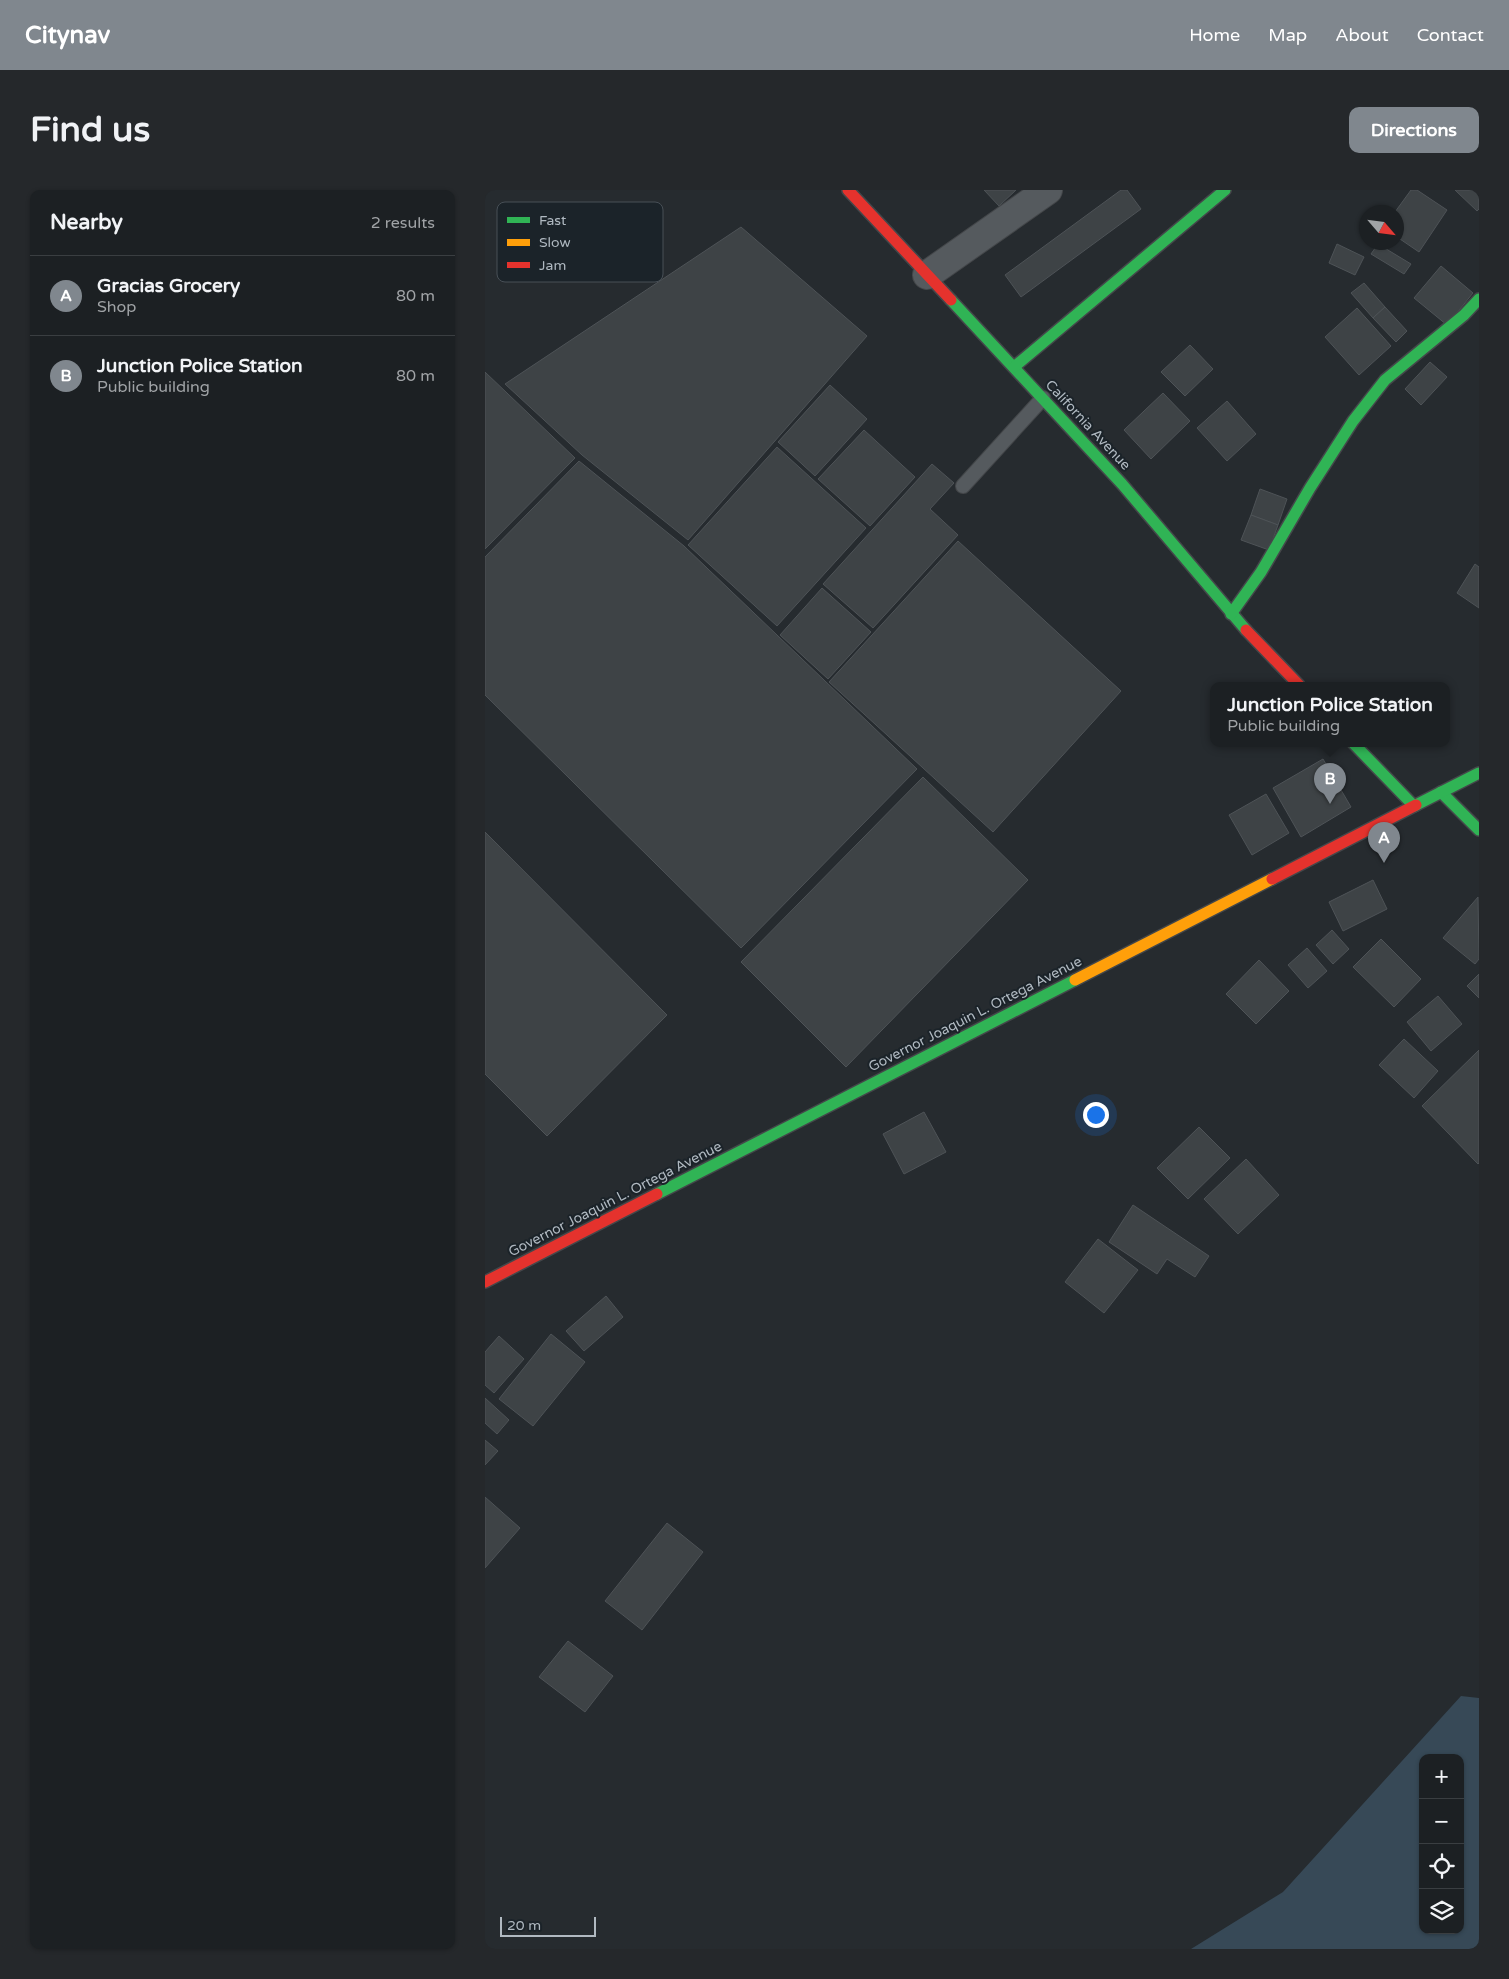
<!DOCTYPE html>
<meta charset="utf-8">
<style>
:root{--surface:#1c2023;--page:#25282b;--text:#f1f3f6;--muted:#a0a3a6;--line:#3a3e41;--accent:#80878e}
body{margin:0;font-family:"Varela Round",sans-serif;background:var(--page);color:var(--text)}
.controls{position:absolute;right:15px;bottom:15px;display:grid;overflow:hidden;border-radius:10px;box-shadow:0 1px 4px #0004}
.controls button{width:45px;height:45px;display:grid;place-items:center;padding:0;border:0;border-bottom:1px solid var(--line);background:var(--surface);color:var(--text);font:25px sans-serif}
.compass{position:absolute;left:874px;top:15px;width:45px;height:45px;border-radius:50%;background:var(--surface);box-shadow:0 1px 4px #0004;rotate:118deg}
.scale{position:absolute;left:15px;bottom:12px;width:96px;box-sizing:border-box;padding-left:5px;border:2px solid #b0b9c1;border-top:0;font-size:14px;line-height:18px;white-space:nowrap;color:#b0b9c1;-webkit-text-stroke:4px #1b2329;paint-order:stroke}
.you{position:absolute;left:610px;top:924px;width:18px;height:18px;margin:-12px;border:4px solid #fff;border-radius:50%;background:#1a73e8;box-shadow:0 0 0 8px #1a73e833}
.badge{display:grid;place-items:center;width:32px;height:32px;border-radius:50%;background:var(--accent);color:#fff;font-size:16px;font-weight:700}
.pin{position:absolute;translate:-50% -41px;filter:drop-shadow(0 1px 2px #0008)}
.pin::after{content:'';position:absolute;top:26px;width:18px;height:15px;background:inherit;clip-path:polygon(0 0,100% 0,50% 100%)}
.popup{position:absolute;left:725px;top:492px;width:240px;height:65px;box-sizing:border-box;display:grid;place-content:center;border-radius:10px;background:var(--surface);filter:drop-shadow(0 1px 4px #0005);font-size:16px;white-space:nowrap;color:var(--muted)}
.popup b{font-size:19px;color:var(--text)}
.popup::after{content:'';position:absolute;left:50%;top:100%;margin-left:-10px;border:10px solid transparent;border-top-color:var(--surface)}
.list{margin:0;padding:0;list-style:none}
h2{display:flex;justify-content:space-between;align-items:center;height:65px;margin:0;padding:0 20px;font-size:21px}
h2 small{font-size:16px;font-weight:400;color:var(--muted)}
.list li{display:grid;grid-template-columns:32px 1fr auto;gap:15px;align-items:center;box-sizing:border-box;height:80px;padding:0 20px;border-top:1px solid var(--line)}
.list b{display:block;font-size:19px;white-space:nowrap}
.list p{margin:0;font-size:16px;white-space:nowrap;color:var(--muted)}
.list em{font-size:16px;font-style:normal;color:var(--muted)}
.icon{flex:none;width:28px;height:28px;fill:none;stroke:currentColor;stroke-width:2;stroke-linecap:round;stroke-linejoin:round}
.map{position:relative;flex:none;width:994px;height:1759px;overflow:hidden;border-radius:10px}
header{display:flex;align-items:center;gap:30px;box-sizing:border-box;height:70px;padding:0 25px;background:var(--accent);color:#fff}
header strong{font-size:24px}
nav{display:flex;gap:28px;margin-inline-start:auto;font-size:18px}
.intro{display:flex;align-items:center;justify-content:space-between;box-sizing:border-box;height:120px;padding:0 30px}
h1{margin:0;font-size:35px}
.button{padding:12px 22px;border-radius:10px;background:var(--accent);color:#fff;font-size:18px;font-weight:700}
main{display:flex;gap:30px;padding:0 30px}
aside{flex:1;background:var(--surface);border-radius:10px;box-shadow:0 1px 4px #0004}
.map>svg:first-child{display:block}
.water{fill:#374957;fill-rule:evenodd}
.building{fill:#3e4346;stroke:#4e5357}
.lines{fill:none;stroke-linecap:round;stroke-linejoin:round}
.lane-casing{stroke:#44474a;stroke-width:16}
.street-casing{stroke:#44474a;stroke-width:30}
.fast-casing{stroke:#44474a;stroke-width:14}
.slow-casing{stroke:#44474a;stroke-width:14}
.jam-casing{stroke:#44474a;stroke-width:14}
.lane{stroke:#555a5e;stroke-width:14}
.street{stroke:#555a5e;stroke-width:28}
.fast{stroke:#30b455;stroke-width:11}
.slow{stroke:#ff9f0a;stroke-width:11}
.jam{stroke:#e5322d;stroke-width:11}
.labels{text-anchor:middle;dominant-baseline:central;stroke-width:4;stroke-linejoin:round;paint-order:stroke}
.street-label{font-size:14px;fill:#b0b9c1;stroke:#1b2329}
.key{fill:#1b2329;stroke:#485057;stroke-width:1}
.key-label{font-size:14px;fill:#b0b9c1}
</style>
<header>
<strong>Citynav</strong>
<nav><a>Home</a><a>Map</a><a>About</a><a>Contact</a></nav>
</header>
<div class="intro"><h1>Find us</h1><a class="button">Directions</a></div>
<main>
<aside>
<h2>Nearby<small>2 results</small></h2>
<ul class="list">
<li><span class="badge">A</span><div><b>Gracias Grocery</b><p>Shop</p></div><em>80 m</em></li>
<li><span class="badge">B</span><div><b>Junction Police Station</b><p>Public building</p></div><em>80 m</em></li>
</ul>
</aside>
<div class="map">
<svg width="994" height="1759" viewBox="0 0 994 1759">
<rect width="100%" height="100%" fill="#262b2f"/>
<path class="water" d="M976 1506 994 1508V1759H706L798 1702ZM938 1568H975V1740H938Z"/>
<g class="building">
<polygon points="499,0 531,0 514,16"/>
<polygon points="636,0 642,0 656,19 536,107 520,85"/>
<polygon points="926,0 932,0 962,20 934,62 912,47 910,22"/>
<polygon points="970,0 994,0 994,19 992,21"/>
<polygon points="256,37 382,146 203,350 97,265 20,194"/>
<polygon points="852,54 879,67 870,85 844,73"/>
<polygon points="893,54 926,74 919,84 886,64"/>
<polygon points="956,76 988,103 962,135 929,108"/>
<polygon points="879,93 900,117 888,128 866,103"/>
<polygon points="900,117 922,141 911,152 888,128"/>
<polygon points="872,118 906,156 874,185 840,147"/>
<polygon points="705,155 728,179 700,206 676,182"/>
<polygon points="945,172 962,187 936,215 920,199"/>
<polygon points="0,182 90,268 0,359"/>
<polygon points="345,195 382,229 330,286 293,252"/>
<polygon points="678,203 705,231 666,269 639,240"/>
<polygon points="742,211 771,244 742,271 712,238"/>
<polygon points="379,240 430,287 385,336 333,289"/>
<polygon points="292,257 381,338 292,436 203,355"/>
<polygon points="94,271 199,356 432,579 256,758 0,505 0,367"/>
<polygon points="447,274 469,293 445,319 473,345 388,438 338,394"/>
<polygon points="775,299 802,309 793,335 766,325"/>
<polygon points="766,325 793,335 784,360 756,350"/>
<polygon points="473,351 636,501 508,642 344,492"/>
<polygon points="990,374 994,377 994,418 972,403"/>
<polygon points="337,398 386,442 343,489 295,445"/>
<polygon points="838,569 866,617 816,647 788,598"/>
<polygon points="438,587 543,690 361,877 256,772"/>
<polygon points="781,604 804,643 767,665 744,625"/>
<polygon points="0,642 182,825 62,946 0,884"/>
<polygon points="888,690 902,719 858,741 844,712"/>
<polygon points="993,707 994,769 990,774 958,748"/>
<polygon points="847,740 864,759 848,774 831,755"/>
<polygon points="896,749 936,789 909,817 868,777"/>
<polygon points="822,758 842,781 823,798 803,775"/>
<polygon points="774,770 804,801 771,834 741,804"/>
<polygon points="994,784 994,808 982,796"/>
<polygon points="953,806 977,834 946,861 922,832"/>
<polygon points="919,849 953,881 929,908 894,875"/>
<polygon points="994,860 994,973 993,974 937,916"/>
<polygon points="439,922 461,962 419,984 398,944"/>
<polygon points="714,937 745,968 703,1009 672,978"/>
<polygon points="761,969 794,1005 753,1044 719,1009"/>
<polygon points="648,1015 724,1066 710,1087 682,1069 672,1084 624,1052"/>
<polygon points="613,1049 653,1080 619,1123 580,1092"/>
<polygon points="121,1106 138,1127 99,1161 81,1141"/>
<polygon points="66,1144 100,1172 48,1236 14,1209"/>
<polygon points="14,1146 39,1169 9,1203 0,1195 0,1162"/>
<polygon points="0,1208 24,1230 12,1244 0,1233"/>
<polygon points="0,1250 13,1261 0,1275"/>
<polygon points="0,1307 35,1338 0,1378"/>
<polygon points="182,1333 218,1362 157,1440 120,1411"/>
<polygon points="83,1451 128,1486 100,1522 54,1487"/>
</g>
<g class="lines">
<g class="lane-casing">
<polyline id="lane" points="478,296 558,208"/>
</g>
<g class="street-casing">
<polyline id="street" points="442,85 563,0"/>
</g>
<g class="fast-casing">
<g id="fast">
<polyline points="466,110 637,294 761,440"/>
<polyline points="529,177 740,0"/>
<polyline points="746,424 776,382 825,298 868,231 900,190 979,125 994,109"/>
<polyline points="868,553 929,616"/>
<polyline points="956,602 994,640"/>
<polyline points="931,615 994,583"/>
<polyline points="172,1004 590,790"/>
</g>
</g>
<g class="slow-casing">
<polyline id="slow" points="590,790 787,689"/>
</g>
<g class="jam-casing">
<g id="jam">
<polyline points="363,0 466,110"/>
<polyline points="761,440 814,495"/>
<polyline points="787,689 931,615"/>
<polyline points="0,1092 172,1004"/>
</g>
</g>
<use href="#lane" class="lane"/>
<use href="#street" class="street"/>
<use href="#fast" class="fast"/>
<use href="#slow" class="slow"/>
<use href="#jam" class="jam"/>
</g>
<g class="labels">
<g class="street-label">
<text transform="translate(603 235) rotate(47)">California Avenue</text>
<text transform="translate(490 824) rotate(-27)">Governor Joaquin L. Ortega Avenue</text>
<text transform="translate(130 1009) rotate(-27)">Governor Joaquin L. Ortega Avenue</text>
</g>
</g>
<rect x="12" y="12" width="166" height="80" rx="8" class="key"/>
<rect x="22" y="27" width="23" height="6" fill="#30b455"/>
<rect x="22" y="49" width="23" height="7" fill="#ff9f0a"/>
<rect x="22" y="72" width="23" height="6" fill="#e5322d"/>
<g class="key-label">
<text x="54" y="35">Fast</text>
<text x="54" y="57">Slow</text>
<text x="54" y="80">Jam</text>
</g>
</svg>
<div class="controls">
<button>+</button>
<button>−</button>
<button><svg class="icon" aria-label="locate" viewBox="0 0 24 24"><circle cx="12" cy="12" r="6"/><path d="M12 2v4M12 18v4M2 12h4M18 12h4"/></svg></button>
<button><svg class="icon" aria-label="layers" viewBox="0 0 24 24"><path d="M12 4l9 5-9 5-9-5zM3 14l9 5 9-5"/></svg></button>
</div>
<svg class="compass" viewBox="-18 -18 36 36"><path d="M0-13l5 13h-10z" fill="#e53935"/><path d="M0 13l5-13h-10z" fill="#a0a3a6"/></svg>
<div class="scale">20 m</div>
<div class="you"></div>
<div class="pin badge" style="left:899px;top:673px">A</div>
<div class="pin badge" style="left:845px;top:614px">B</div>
<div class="popup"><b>Junction Police Station</b>Public building</div>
</div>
</main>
